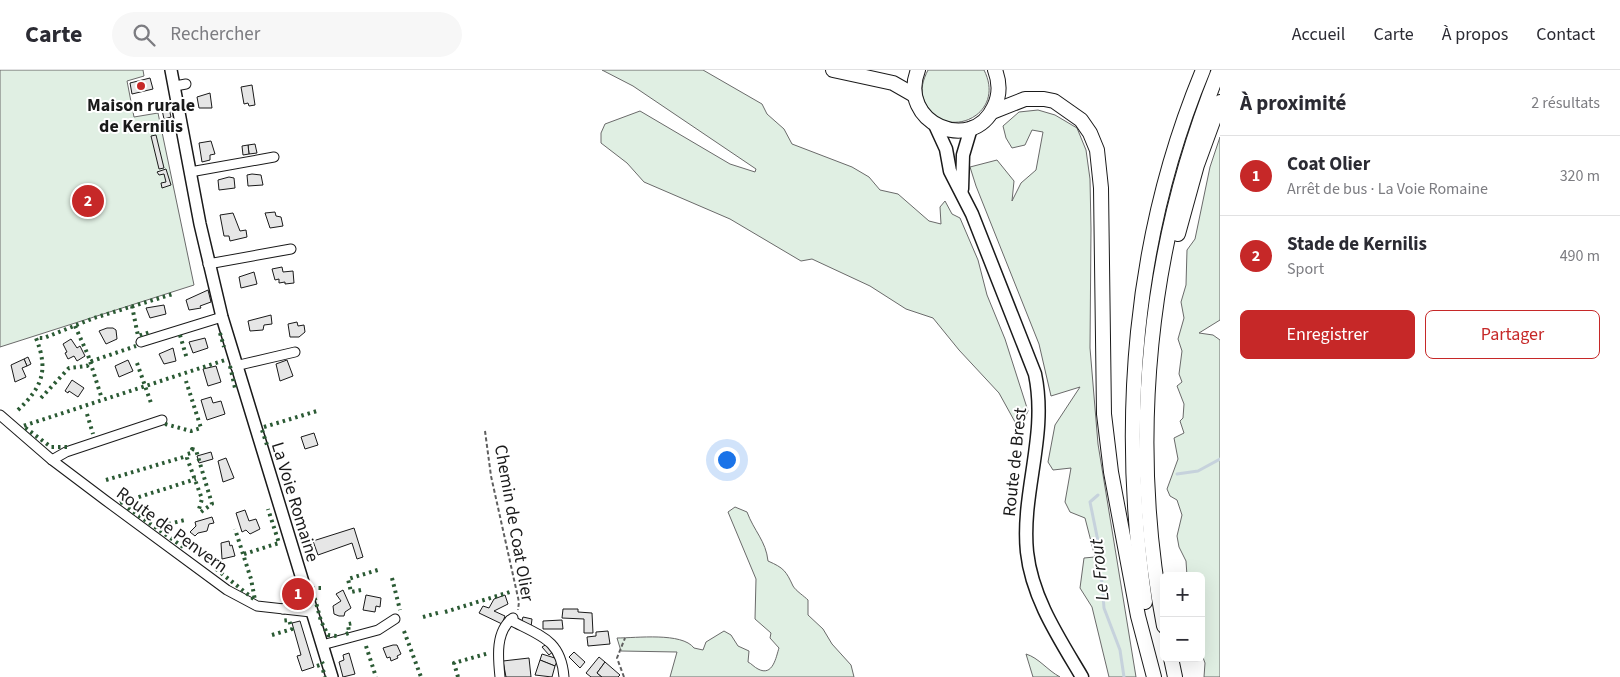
<!DOCTYPE html>
<html lang="fr">
<meta charset="utf-8">
<style>
:root{--surface:#fff;--page:#f7f7f7;--text:#2b2b33;--muted:#7c7c81;--line:#e1e1e2;--accent:#c62828}
body{margin:0;font-family:"Source Sans 3",sans-serif;background:var(--page);color:var(--text)}
.controls{position:absolute;right:15px;bottom:15px;display:grid;overflow:hidden;border-radius:8px;box-shadow:0 5px 20px #0002}
.controls button{width:45px;height:45px;display:grid;place-items:center;padding:0;border:0;border-bottom:1px solid var(--line);background:var(--surface);color:var(--text);font:25px sans-serif}
.you{position:absolute;left:726px;top:389px;width:18px;height:18px;margin:-12px;border:4px solid #fff;border-radius:50%;background:#1a73e8;box-shadow:0 0 0 8px #1a73e833}
.badge{display:grid;place-items:center;width:32px;height:32px;border-radius:50%;background:var(--accent);color:#fff;font-size:16px;font-weight:700}
.pin{position:absolute;translate:-50% -50%;border:2px solid #fff;box-shadow:0 1px 5px #0006}
.list{margin:0;padding:0;list-style:none}
h2{display:flex;justify-content:space-between;align-items:center;height:65px;margin:0;padding:0 20px;font-size:21px}
h2 small{font-size:16px;font-weight:400;color:var(--muted)}
.list li{display:grid;grid-template-columns:32px 1fr auto;gap:15px;align-items:center;box-sizing:border-box;height:80px;padding:0 20px;border-top:1px solid var(--line)}
.list b{display:block;font-size:19px;white-space:nowrap}
.list p{margin:0;font-size:16px;white-space:nowrap;color:var(--muted)}
.list em{font-size:16px;font-style:normal;color:var(--muted)}
.actions{display:flex;gap:10px;padding:15px 20px}
.actions a{flex:1;padding:11px 0;border:1px solid var(--accent);border-radius:8px;text-align:center;font-size:18px;color:var(--accent)}
.actions .main{background:var(--accent);color:#fff}
.icon{flex:none;width:28px;height:28px;fill:none;stroke:currentColor;stroke-width:2;stroke-linecap:round;stroke-linejoin:round}
.map{position:relative;flex:none;width:1220px;height:607px;overflow:hidden}
header{display:flex;align-items:center;gap:30px;box-sizing:border-box;height:70px;padding:0 25px;background:var(--surface);border-bottom:1px solid var(--line)}
header strong{font-size:24px}
nav{display:flex;gap:28px;margin-inline-start:auto;font-size:18px}
.search{width:350px;height:45px;background:var(--page);display:flex;align-items:center;gap:12px;box-sizing:border-box;padding:0 18px;border-radius:28px;color:var(--muted);font-size:19px}
main{display:flex}
aside{flex:1;background:var(--surface)}
.map>svg:first-child{display:block}
.green{fill:#e0efe3;stroke:#6a6a6a}
.lines{fill:none;stroke-linecap:round;stroke-linejoin:round}
.stream{stroke:#c6d2dc;stroke-width:3}
.building{fill:#e6e6e6;stroke:#1a1a1a}
.minor-casing{stroke:#1a1a1a;stroke-width:11}
.tertiary-casing{stroke:#1a1a1a;stroke-width:14}
.secondary-casing{stroke:#1a1a1a;stroke-width:15}
.primary-casing{stroke:#1a1a1a;stroke-width:16}
.trunk-casing{stroke:#1a1a1a;stroke-width:16}
.path{stroke:#5f5f5f;stroke-width:2;stroke-dasharray:4 2.5;stroke-linecap:butt}
.minor{stroke:#fff;stroke-width:9}
.tertiary{stroke:#fff;stroke-width:11}
.secondary{stroke:#fff;stroke-width:12}
.primary{stroke:#fff;stroke-width:14}
.trunk{stroke:#fff;stroke-width:14}
.hedge{stroke:#2b5a34;stroke-width:4;stroke-dasharray:2.5 4;stroke-linecap:butt}
.poi-dot{fill:#c62828;stroke:#fff;stroke-width:2}
.labels{text-anchor:middle;dominant-baseline:central;stroke-width:4;stroke-linejoin:round;paint-order:stroke}
.poi-label{font-size:18px;font-weight:bold;fill:#1a1a1a;stroke:#fff}
.street-label{font-size:18px;fill:#1a1a1a;stroke:#fff}
.water-label{font-size:19px;font-style:italic;fill:#1a1a1a;stroke:#fff}
</style>
<header>
<strong>Carte</strong>
<div class="search"><svg class="icon" aria-label="search" viewBox="0 0 24 24"><circle cx="10" cy="10" r="6"/><path d="M15 15l6 6"/></svg>Rechercher</div>
<nav><a>Accueil</a><a>Carte</a><a>À propos</a><a>Contact</a></nav>
</header>
<main>
<div class="map">
<svg width="1220" height="607" viewBox="0 0 1220 607">
<rect width="100%" height="100%" fill="#fff"/>
<g class="green">
<polygon points="0,0 143,0 144,6 127,11 134,47 158,43 194,215 0,277"/>
<polygon points="602,0 703,0 762,34 767,44 784,59 792,74 852,97 869,107 880,120 898,124 929,151 941,154 940,137 945,131 952,144 960,148 978,190 987,225 1005,269 1028,341 1022,354 1015,352 999,323 959,280 933,248 906,239 870,216 812,189 801,191 730,149 644,112 627,93 601,73 601,63 605,54 640,41 730,94 755,102 756,99 633,16"/>
<path d="M928 0H984C1008 47 941 74 924 30 920 19 923 10 928 0Z"/>
<polygon points="1038,40 1055,45 1077,58 1086,80 1090,109 1091,159 1090,278 1098,374 1136,607 1109,607 1092,537 1080,518 1084,488 1095,487 1085,448 1070,442 1065,432 1071,398 1053,400 1048,392 1055,355 1080,317 1051,326 1039,274 976,116 970,97 997,90 1014,111 1012,131 1021,113 1036,100 1043,62 1032,60 1025,75 1012,78 1006,68 1003,56 1019,42"/>
<polygon points="1220,67 1220,250 1199,263 1213,265 1220,270 1220,607 1204,607 1205,593 1201,582 1201,506 1187,506 1186,491 1179,477 1177,466 1182,445 1177,430 1170,426 1167,419 1178,389 1174,368 1184,363 1180,351 1183,348 1184,334 1177,316 1182,312 1179,304 1182,281 1178,269 1184,248 1181,232 1186,215 1187,180 1195,169 1210,97"/>
<path d="M735 437 747 442C754 461 766 471 768 491 784 498 786 501 793 516 796 521 804 526 808 530V545L823 559 832 574 851 595 854 607H670L677 582 621 581 617 568C636 568 682 562 694 578L703 580 706 572 724 561 731 565 738 576 749 581 748 592C752 594 754 597 758 599 773 607 776 587 779 578L770 568 771 563 755 549 756 509 728 442Z"/>
<path d="M1026 584C1039 588 1047 600 1060 607H1033Z"/>
</g>
<g class="lines">
<g class="stream">
<polyline points="1177,404 1198,401 1220,389"/>
<polyline points="1098,425 1090,432 1100,481 1097,498 1102,512 1104,538 1120,580 1124,607"/>
</g>
</g>
<g class="building">
<polygon points="150,8 153,19 132,24 130,13"/>
<polygon points="252,15 255,35 249,36 248,33 244,34 241,17"/>
<polygon points="210,23 212,38 199,38 197,27"/>
<polygon points="168,34 171,47 164,49 161,35"/>
<polygon points="156,65 164,98 159,99 151,66"/>
<polygon points="211,71 215,84 210,85 210,90 202,92 199,73"/>
<polygon points="255,74 257,83 249,84 248,75"/>
<polygon points="248,75 249,84 243,85 242,76"/>
<polygon points="166,99 171,115 162,118 161,113 166,112 164,104 159,105 157,102"/>
<polygon points="252,104 261,105 263,115 248,116 247,105"/>
<polygon points="229,107 234,108 235,118 219,120 218,110"/>
<polygon points="275,142 276,146 281,147 283,156 270,158 265,143"/>
<polygon points="233,143 240,161 246,160 247,167 230,171 229,166 224,166 220,145"/>
<polygon points="282,197 283,202 293,201 294,213 285,214 285,212 279,213 279,209 275,210 272,199"/>
<polygon points="254,202 257,214 241,218 239,207"/>
<polygon points="208,220 211,232 200,236 201,238 189,240 186,230"/>
<polygon points="164,235 166,244 150,248 146,238"/>
<polygon points="271,245 272,254 264,255 263,260 250,261 248,251"/>
<polygon points="297,252 298,256 304,255 305,262 299,267 290,267 288,254"/>
<polygon points="107,258 113,258 116,260 117,269 106,274 99,261"/>
<polygon points="205,268 208,278 193,283 189,272"/>
<polygon points="71,269 77,278 80,276 85,286 77,291 74,286 68,289 65,283 67,282 63,274"/>
<polygon points="173,278 176,291 164,294 159,284"/>
<polygon points="28,287 31,294 27,296 24,289"/>
<polygon points="24,289 27,296 22,298 26,307 15,312 11,295"/>
<polygon points="128,290 133,301 119,307 115,296"/>
<polygon points="287,290 293,306 280,311 276,294"/>
<polygon points="216,296 221,312 208,316 203,299"/>
<polygon points="72,310 84,318 78,327 69,321 68,323 65,321"/>
<polygon points="211,327 213,333 221,331 225,344 207,350 201,330"/>
<polygon points="314,363 318,375 305,379 301,367"/>
<polygon points="211,382 213,389 199,393 197,386"/>
<polygon points="226,388 234,408 223,412 218,391"/>
<polygon points="245,440 249,451 256,449 260,459 250,464 246,460 242,462 236,443"/>
<polygon points="212,447 214,453 209,454 207,461 198,463 195,466 190,462 196,456 195,452"/>
<polygon points="354,458 363,487 357,489 352,473 318,485 313,471"/>
<polygon points="229,471 230,476 232,475 235,486 222,489 221,473"/>
<polygon points="343,520 351,538 345,542 344,546 339,546 334,544 333,536 341,531 336,524"/>
<polygon points="366,525 381,528 380,537 376,536 375,542 363,540"/>
<polygon points="505,525 508,534 494,541 505,546 502,554 479,543 483,536 489,538 494,529"/>
<polygon points="563,539 578,539 578,542 592,543 593,563 584,563 584,549 562,548"/>
<polygon points="523,547 532,549 531,557 521,554"/>
<polygon points="562,550 563,559 543,559 543,551"/>
<polygon points="300,551 314,597 302,601 297,586 301,585 292,553"/>
<polygon points="608,561 610,574 588,576 587,567 596,566 596,562"/>
<polygon points="547,574 554,581 549,585 542,577"/>
<polygon points="393,575 397,575 401,584 397,586 398,588 391,591 390,587 387,588 383,578"/>
<polygon points="574,582 585,592 580,598 569,587"/>
<polygon points="349,583 355,604 343,607 339,592 344,590 343,585"/>
<polygon points="542,584 558,589 555,596 540,590"/>
<polygon points="599,587 605,592 597,603 602,607 591,607 586,603"/>
<polygon points="529,588 531,607 506,607 503,591"/>
<polygon points="540,590 555,596 552,607 535,605"/>
<polygon points="605,592 620,605 618,607 602,607 597,603"/>
</g>
<g class="lines">
<g class="minor-casing">
<g id="minor">
<polyline points="175,16 186,14"/>
<polyline points="190,102 274,87"/>
<polyline points="208,194 291,179"/>
<polyline points="141,272 222,247"/>
<polyline points="235,296 295,282"/>
<polyline points="0,345 52,390 105,430 227,520 257,536 311,542"/>
<polyline points="52,390 66,382 162,350"/>
<polyline points="283,539 306,528"/>
<path d="M510 550C541 566 561 570 564 607"/>
<polyline points="322,575 378,560 395,549"/>
<path d="M500 607C498 588 495 561 513 548"/>
</g>
</g>
<g class="tertiary-casing">
<polyline id="tertiary" points="171,0 200,154 222,247 332,607"/>
</g>
<g class="secondary-casing">
<g id="secondary">
<path d="M935 55 946 79 950 101 972 144 1035 304C1048 366 1021 422 1027 482 1032 528 1059 568 1082 607"/>
<polyline points="962,119 963,85 971,58"/>
</g>
</g>
<g class="primary-casing">
<path id="primary" d="M918 0C897 53 972 85 994 37 1000 25 1000 13 995 0"/>
</g>
<g class="trunk-casing">
<g id="trunk">
<polyline points="833,0 893,13 914,25"/>
<polyline points="992,42 1025,29 1044,29 1054,31 1081,50 1090,63 1097,80 1101,118 1104,344 1111,402 1138,546 1154,607"/>
<polyline points="1178,164 1197,95 1220,32"/>
<path d="M1145 532C1119 353 1133 168 1203 0"/>
<path d="M1164 556C1128 370 1148 176 1219 0"/>
<polyline points="1171,588 1175,607"/>
</g>
</g>
<g class="path">
<polyline points="485,361 491,406 519,532 518,540"/>
<polyline points="624,607 617,588 625,568"/>
</g>
<use href="#minor" class="minor"/>
<use href="#tertiary" class="tertiary"/>
<use href="#secondary" class="secondary"/>
<use href="#primary" class="primary"/>
<use href="#trunk" class="trunk"/>
<g class="hedge">
<polyline points="132,236 138,266 150,262"/>
<polyline points="75,256 88,285 102,329"/>
<polyline points="220,263 224,277"/>
<polyline points="180,265 187,289"/>
<polyline points="137,293 151,333"/>
<polyline points="230,296 235,318"/>
<polyline points="41,328 69,298 87,296 92,291 136,276"/>
<path d="M18 340C42 317 49 301 36 268H44L94 248 173 224"/>
<polyline points="87,344 93,364"/>
<polyline points="165,354 191,361 201,358 186,311"/>
<polyline points="264,357 317,341"/>
<polyline points="262,360 267,375"/>
<polyline points="67,377 51,377 23,356 228,289"/>
<polygon points="192,379 196,380 212,434 201,442 199,439 202,429 187,388 187,384 191,383"/>
<polyline points="106,410 187,386"/>
<polyline points="120,433 196,409"/>
<polyline points="128,438 186,479"/>
<polyline points="156,457 185,450"/>
<polyline points="244,484 279,473 268,439"/>
<polyline points="216,499 255,530 251,509 235,459"/>
<polyline points="392,508 400,540"/>
<polyline points="321,518 312,518 321,551 328,565 337,566"/>
<polyline points="361,520 351,522 348,509 381,499"/>
<polyline points="445,542 513,521"/>
<polyline points="423,547 441,542"/>
<polyline points="404,561 421,607"/>
<polyline points="346,564 349,563 348,554 354,553"/>
<polyline points="272,565 292,559 289,550 281,551"/>
<polyline points="366,576 376,607"/>
<polyline points="317,596 323,594 322,592"/>
<polyline points="323,600 325,607"/>
<polyline points="458,607 454,593 489,583"/>
</g>
</g>
<circle class="poi-dot" cx="141" cy="16" r="5"/>
<g class="labels">
<g class="poi-label">
<text x="141" y="35">Maison rurale<tspan x="141" dy="21">de Kernilis</tspan></text>
</g>
<g class="street-label">
<text transform="translate(1015 392) rotate(-84)">Route de Brest</text>
<text transform="translate(295 432) rotate(73)">La Voie Romaine</text>
<text transform="translate(514 453) rotate(80)">Chemin de Coat Olier</text>
<text transform="translate(172 460) rotate(36)">Route de Penvern</text>
</g>
<g class="water-label">
<text transform="translate(1100 500) rotate(-96)">Le Frout</text>
</g>
</g>
</svg>
<div class="controls">
<button>+</button>
<button>−</button>
</div>
<div class="you"></div>
<div class="pin badge" style="left:298px;top:524px">1</div>
<div class="pin badge" style="left:88px;top:131px">2</div>
</div>
<aside>
<h2>À proximité<small>2 résultats</small></h2>
<ul class="list">
<li><span class="badge">1</span><div><b>Coat Olier</b><p>Arrêt de bus · La Voie Romaine</p></div><em>320 m</em></li>
<li><span class="badge">2</span><div><b>Stade de Kernilis</b><p>Sport</p></div><em>490 m</em></li>
</ul>
<div class="actions"><a class="main">Enregistrer</a><a>Partager</a></div>
</aside>
</main>
